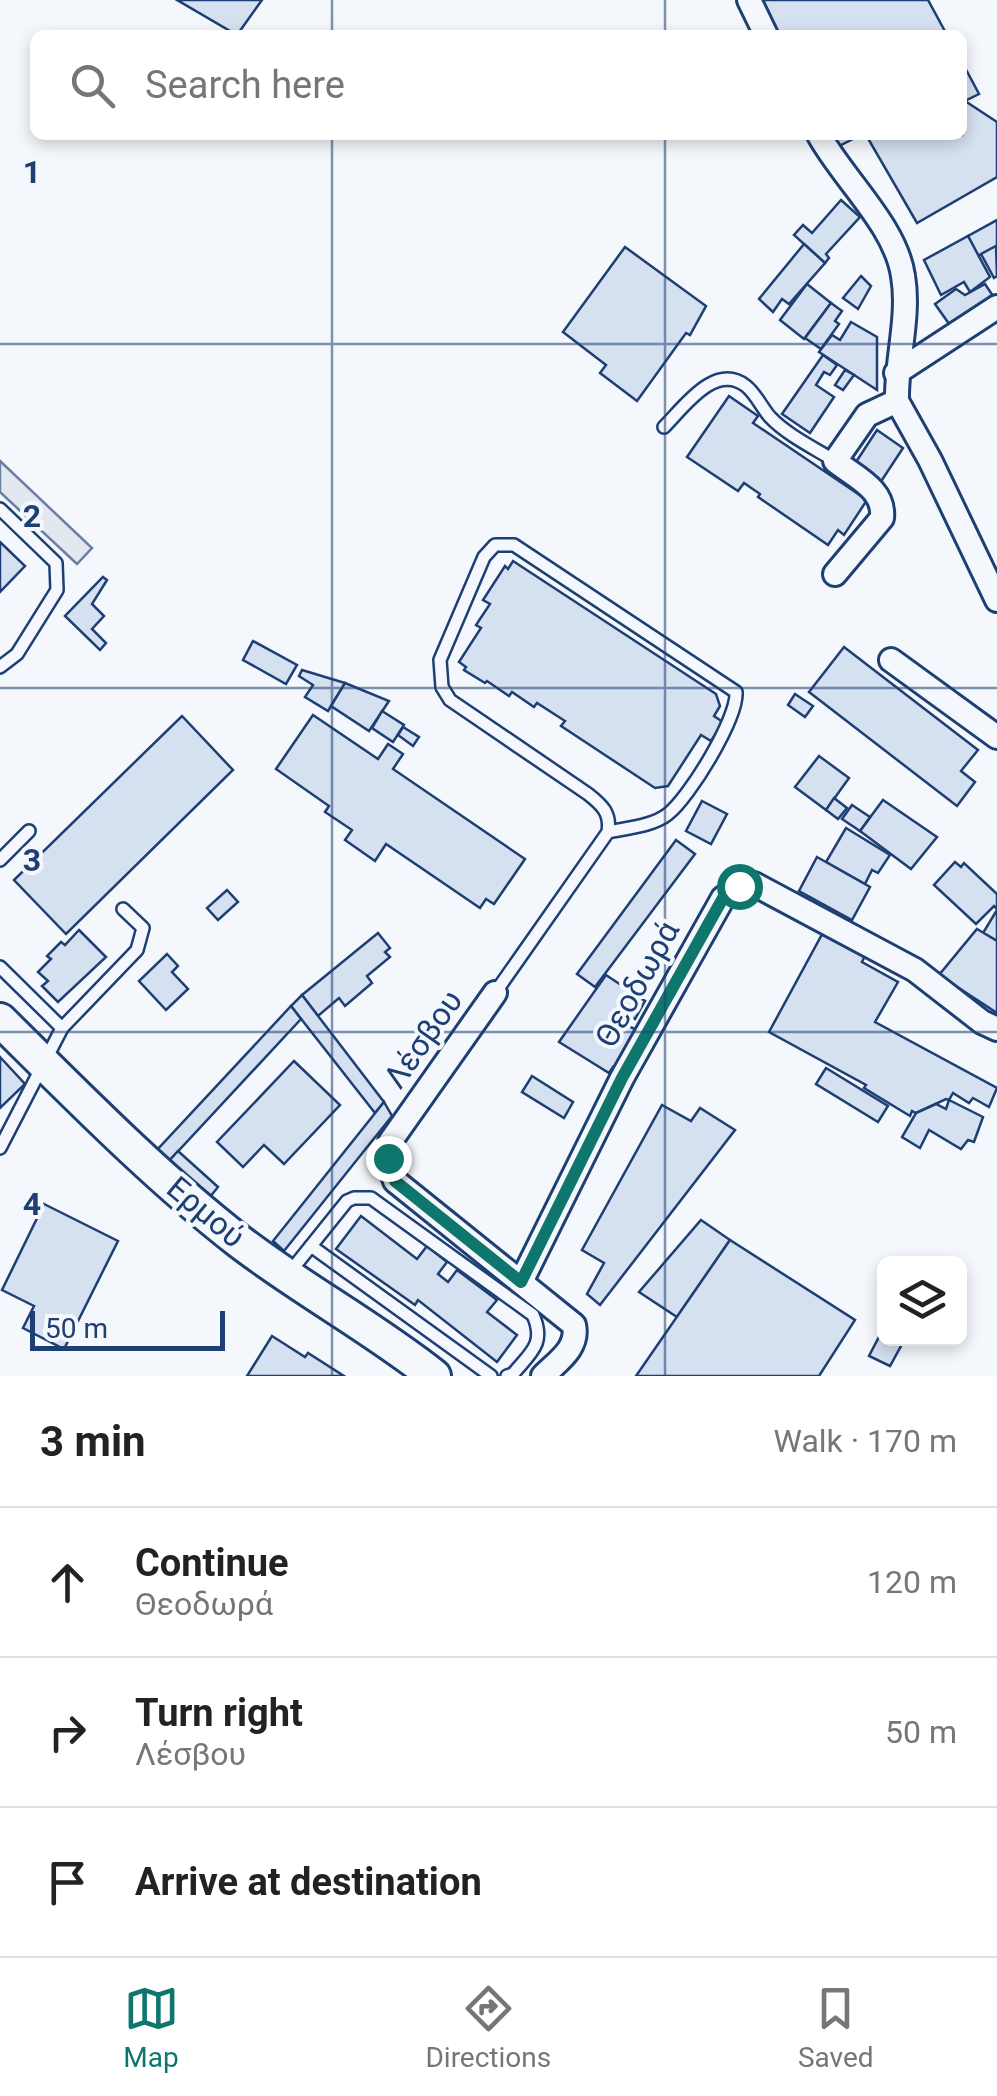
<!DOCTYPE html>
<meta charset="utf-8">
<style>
:root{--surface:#fff;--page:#f6f6f6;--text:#222;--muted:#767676;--line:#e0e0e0;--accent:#0f766e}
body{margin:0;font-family:Roboto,sans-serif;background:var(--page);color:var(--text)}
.controls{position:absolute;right:30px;bottom:30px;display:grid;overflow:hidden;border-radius:15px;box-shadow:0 5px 15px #0003}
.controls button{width:90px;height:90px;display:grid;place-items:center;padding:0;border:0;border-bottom:2px solid var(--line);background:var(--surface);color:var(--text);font:50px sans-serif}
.scale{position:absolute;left:30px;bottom:25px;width:195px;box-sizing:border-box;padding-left:10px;border:5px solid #1d3f73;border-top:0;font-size:28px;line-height:35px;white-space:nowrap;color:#1d3f73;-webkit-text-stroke:8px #f4f7fb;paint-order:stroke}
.stop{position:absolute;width:30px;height:30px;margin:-22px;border:8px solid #0f766e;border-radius:50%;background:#fff}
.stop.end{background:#0f766e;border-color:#fff;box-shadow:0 2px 10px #0008}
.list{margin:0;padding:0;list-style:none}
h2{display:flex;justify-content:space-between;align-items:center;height:130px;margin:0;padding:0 40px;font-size:42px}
h2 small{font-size:32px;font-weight:400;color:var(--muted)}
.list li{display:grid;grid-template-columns:65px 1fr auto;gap:30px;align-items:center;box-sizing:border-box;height:150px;padding:0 40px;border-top:2px solid var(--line)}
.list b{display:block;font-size:38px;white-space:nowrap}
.list p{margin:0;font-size:32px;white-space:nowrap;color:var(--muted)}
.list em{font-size:32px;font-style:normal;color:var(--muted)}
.icon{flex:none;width:55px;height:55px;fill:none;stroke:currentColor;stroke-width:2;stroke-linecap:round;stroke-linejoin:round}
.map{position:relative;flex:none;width:997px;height:1376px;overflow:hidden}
.search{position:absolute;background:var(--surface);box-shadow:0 5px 15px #0003;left:30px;right:30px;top:30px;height:110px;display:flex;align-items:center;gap:25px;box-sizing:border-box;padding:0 35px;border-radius:15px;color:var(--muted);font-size:38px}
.sheet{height:580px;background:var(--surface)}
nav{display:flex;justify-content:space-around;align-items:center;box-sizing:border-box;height:140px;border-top:2px solid var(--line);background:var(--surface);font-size:28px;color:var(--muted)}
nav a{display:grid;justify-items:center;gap:5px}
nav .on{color:var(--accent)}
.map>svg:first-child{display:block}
.parking{fill:#e3e8f0;stroke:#687fa3;stroke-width:2.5}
.building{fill:#d5e0f0;stroke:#1d3f73;stroke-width:2.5}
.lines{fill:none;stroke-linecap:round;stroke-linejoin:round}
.lane-casing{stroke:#1d3f73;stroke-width:16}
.street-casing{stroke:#1d3f73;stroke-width:28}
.secondary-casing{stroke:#1d3f73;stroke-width:38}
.lane{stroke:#f4f7fb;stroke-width:11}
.street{stroke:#f4f7fb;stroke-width:22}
.secondary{stroke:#f4f7fb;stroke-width:32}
.route{stroke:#0f766e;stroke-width:12}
.grid{fill:none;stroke:#1d3f73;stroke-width:2.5;stroke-opacity:0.55}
.labels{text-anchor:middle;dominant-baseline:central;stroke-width:8;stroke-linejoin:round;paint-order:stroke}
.street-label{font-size:32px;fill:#1d3f73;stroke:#f4f7fb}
.grid-label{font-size:32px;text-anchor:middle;font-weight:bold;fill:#1d3f73;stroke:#f4f7fb;stroke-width:8;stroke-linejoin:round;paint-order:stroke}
</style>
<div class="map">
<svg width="997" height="1376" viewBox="0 0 997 1376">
<rect width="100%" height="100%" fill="#f4f7fb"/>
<polygon class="parking" points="0,461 92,548 77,564 0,492"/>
<g class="building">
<polygon points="177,0 262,0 237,35"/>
<polygon points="757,0 928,0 947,35 774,35"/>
<polygon points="962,62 979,94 965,101 997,122 997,177 917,223 866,135 962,135"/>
<polygon points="826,135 861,135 833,149"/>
<polygon points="841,200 860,217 826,254 829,258 825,263 794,235 803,225 812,233"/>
<polygon points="997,220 997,246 978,256 968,236"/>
<polygon points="968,236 990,277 970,292 964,282 941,295 924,260"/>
<polygon points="804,244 825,263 789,304 782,299 773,312 759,299"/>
<polygon points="996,246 997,276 994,278 981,254"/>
<polygon points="625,247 706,306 690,335 686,333 637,401 600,373 606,365 563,332"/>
<polygon points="861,276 871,286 858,309 843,298"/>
<polygon points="807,284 831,303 804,339 780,320"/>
<polygon points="985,284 997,302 952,328 935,304 956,289 965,295"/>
<polygon points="831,303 842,311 835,321 839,324 821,349 805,338"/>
<polygon points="851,322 877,337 877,390 819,352 832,335 840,340"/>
<polygon points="823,355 837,365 830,375 824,372 816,385 834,397 810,433 782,414"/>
<polygon points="845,370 854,375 843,390 835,385"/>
<polygon points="729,396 758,416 753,423 867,500 844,535 838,530 828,545 758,497 760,494 744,483 738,491 687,457"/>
<polygon points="877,430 903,448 880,483 854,465"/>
<polygon points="0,542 25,566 0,592"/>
<polygon points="513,561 716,694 720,706 714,716 723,722 711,741 701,735 668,786 655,788 561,726 565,721 537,703 534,707 512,692 509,696 487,681 485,683 464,670 466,667 459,662 481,628 476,625 490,604 483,600 505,566 508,569"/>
<polygon points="103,577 107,580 92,604 104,616 92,629 106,643 100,650 65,616"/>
<polygon points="253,641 297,665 286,684 243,660"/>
<polygon points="844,647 978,750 961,771 975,782 957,806 809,692"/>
<polygon points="302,670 345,683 328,711 305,697 313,685 299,676"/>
<polygon points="345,683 389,701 369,731 331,706"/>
<polygon points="795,694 813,706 805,717 788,705"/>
<polygon points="382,711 404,725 393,742 372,728"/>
<polygon points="313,715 378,759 388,744 403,754 393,769 525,859 494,904 486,899 480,908 386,844 375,861 345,840 352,830 325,812 329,806 276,769"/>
<polygon points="182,716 233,770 66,934 14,880"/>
<polygon points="403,727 419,737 413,746 398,735"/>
<polygon points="819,756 849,778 826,810 795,787"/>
<polygon points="834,798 847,808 838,819 826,810"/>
<polygon points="883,800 937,837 911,869 860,831"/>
<polygon points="702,801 727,814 711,844 686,831"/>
<polygon points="852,805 870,817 860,831 842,819"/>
<polygon points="846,828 890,855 878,873 872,870 865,884 826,862"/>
<polygon points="676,840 695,854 595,987 577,974"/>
<polygon points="817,857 870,887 852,920 799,891"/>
<polygon points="955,862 961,867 964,863 997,894 997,909 994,906 976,924 934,885"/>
<polygon points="227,890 238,902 218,920 207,908"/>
<polygon points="997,910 997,941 983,933"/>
<polygon points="826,927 868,950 862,962 898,982 875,1022 997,1088 989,1107 973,1098 969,1103 953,1093 949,1100 946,1099 916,1113 912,1111 910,1116 864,1088 866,1085 769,1032"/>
<polygon points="977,929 997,941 997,1013 939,975"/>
<polygon points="79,930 106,957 58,1002 42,986 48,981 38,972 51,959 47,956 61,942 65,945"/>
<polygon points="378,933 390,948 385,952 390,957 367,976 372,983 345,1006 339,998 318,1016 302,995"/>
<polygon points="167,954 178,966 172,972 188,989 166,1010 139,981"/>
<polygon points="606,975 645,1001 635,1019 620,1010 614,1019 639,1031 616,1069 613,1067 609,1073 559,1042"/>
<polygon points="302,995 384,1102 375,1113 291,1006"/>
<polygon points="291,1006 301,1019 169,1161 157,1150"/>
<polygon points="0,1057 25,1084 0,1108"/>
<polygon points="294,1061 340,1105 284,1164 264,1145 243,1167 217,1142"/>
<polygon points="826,1068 888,1106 878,1122 816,1084"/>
<polygon points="532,1076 573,1102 564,1118 522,1092"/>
<polygon points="949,1100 983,1117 974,1142 968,1140 961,1149 929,1130 920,1148 902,1137 916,1113 936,1104 946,1109"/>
<polygon points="384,1102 392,1116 284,1251 273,1241"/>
<polygon points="662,1105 691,1121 700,1108 735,1130 600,1305 587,1294 604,1263 582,1250"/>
<polygon points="178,1151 218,1187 210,1197 169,1161"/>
<polygon points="44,1204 118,1241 64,1349 23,1328 34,1306 2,1290"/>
<polygon points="361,1216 417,1259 427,1246 447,1262 438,1274 448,1282 457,1270 497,1300 487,1312 517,1335 497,1362 418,1300 415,1305 336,1249"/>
<polygon points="701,1220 730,1240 677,1317 639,1292"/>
<polygon points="730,1240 855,1320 819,1376 636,1376"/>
<polygon points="880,1335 901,1346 890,1366 869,1356"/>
<polygon points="272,1336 305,1357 308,1353 344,1376 247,1376"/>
</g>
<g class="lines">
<g class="lane-casing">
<g id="lane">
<path d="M664 427C684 407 715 362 746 386 756 394 762 408 770 417 787 435 814 448 835 461"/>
<polyline points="0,509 56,563 57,590 17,654 0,667"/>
<polyline points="0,860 29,831"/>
<polyline points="0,967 62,1028 0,1148"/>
<path d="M495 993 608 832C611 813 602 805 588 794L450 700 442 687 440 660 484 557 495 545H514L736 692C738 718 689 798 668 814 653 826 627 828 608 832"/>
<polyline points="62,1028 137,950 143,928 123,909"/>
<polyline points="311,1246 491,1376"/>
<path d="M290 1272 347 1201 354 1198H371L533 1315C546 1344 530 1353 513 1374L507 1376"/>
</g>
</g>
<g class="street-casing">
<g id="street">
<polyline points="749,0 766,35"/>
<path d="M819 135C843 179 896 226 903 276 910 316 896 360 897 401L867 415 835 461C855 477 885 489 882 518L835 574"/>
<polyline points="896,373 997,307"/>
<polyline points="897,401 930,460 997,600"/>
<polyline points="891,660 997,737"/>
<path d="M495 993 390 1142 387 1158 395 1181 574 1325C579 1348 558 1361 543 1376"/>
<polyline points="521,1282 622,1078 723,898 739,887 754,884 915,970 982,1022 997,1029"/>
</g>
</g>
<g class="secondary-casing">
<path id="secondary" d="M0 1020C78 1097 154 1175 240 1242 303 1290 372 1327 434 1376"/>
</g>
<use href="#lane" class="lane"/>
<use href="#street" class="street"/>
<use href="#secondary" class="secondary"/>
</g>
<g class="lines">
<polyline class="route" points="388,1158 395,1181 521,1282 622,1078 723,898 739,886"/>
</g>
<path class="grid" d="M332 0V35M665 0V35M332 135V1376M665 135V1376M0 344H997M0 688H997M0 1032H997"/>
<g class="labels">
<g class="street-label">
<text transform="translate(637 984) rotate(-61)">Θεοδωρά</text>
<text transform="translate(423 1039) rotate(-55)">Λέσβου</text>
<text transform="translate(206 1212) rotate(40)">Ερμού</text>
</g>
</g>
<g class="grid-label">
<text x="32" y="183">1</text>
<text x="32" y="527">2</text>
<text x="32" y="871">3</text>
<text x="32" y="1215">4</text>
</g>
</svg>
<div class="controls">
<button><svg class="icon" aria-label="layers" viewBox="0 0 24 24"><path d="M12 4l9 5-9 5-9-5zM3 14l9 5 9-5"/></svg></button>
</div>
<div class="scale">50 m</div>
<div class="stop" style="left:739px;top:886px"></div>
<div class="stop end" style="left:388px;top:1158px"></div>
<div class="search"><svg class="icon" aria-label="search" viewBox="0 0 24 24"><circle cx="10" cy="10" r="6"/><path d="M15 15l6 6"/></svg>Search here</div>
</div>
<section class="sheet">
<h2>3 min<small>Walk · 170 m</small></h2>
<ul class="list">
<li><svg class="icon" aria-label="ahead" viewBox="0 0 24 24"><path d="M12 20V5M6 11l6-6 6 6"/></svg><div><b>Continue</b><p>Θεοδωρά</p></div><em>120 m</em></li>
<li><svg class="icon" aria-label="right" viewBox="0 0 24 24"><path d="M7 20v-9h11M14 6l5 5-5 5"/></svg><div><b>Turn right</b><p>Λέσβου</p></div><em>50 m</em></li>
<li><svg class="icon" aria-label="arrive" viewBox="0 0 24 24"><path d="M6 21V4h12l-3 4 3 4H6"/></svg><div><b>Arrive at destination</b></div></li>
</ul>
</section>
<nav>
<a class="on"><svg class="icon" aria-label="map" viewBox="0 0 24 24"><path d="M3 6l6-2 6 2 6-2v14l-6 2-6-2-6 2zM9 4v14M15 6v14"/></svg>Map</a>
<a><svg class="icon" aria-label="directions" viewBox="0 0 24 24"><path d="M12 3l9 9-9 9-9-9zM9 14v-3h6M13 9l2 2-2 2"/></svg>Directions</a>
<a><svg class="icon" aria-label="saved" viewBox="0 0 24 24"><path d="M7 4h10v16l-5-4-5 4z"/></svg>Saved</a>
</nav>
